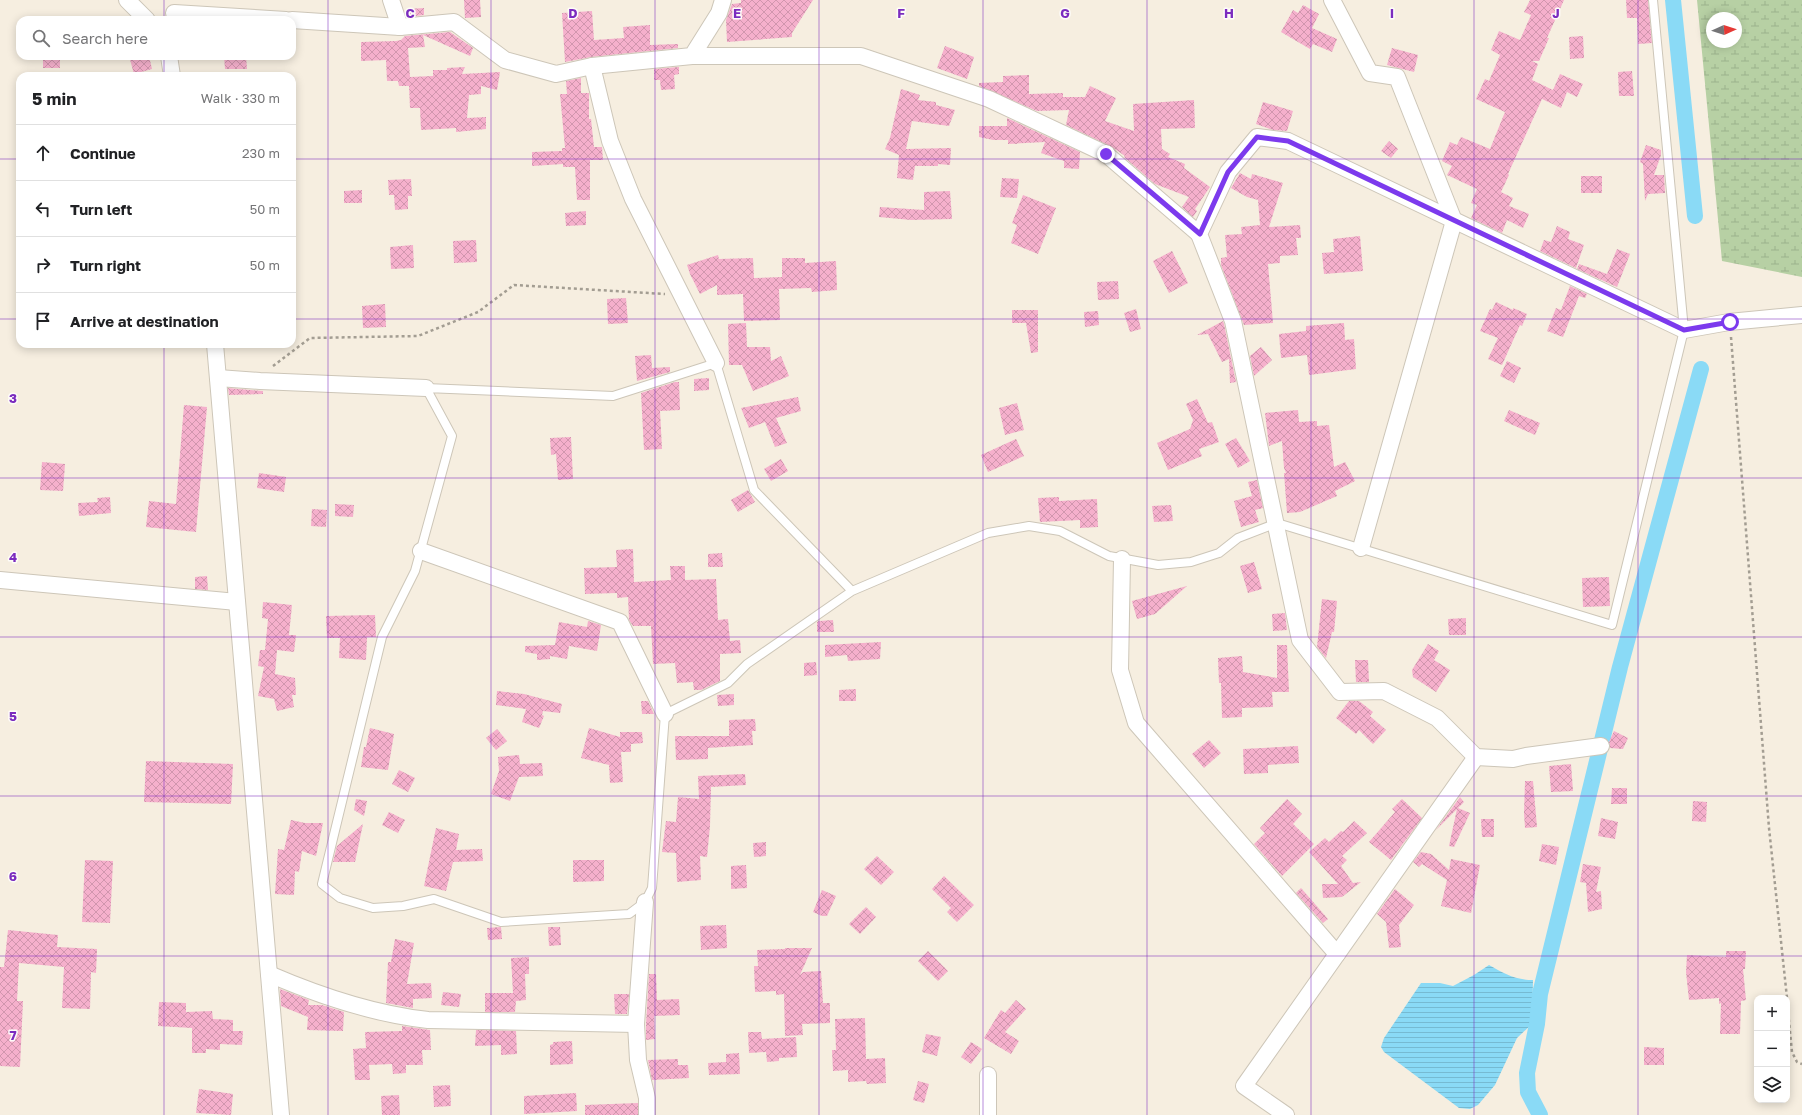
<!DOCTYPE html>
<meta charset="utf-8">
<style>
:root{--surface:#fff;--page:#f6f6f6;--text:#202124;--muted:#757577;--line:#e0e0e0}
body{margin:0;font-family:"Golos Text",sans-serif;background:var(--page);color:var(--text)}
.controls{position:absolute;right:12px;bottom:12px;display:grid;overflow:hidden;border-radius:8px;box-shadow:0 2px 10px #0003}
.controls button{width:36px;height:36px;display:grid;place-items:center;padding:0;border:0;border-bottom:1px solid var(--line);background:var(--surface);color:var(--text);font:20px sans-serif}
.compass{position:absolute;left:1706px;top:12px;width:36px;height:36px;border-radius:50%;background:var(--surface);box-shadow:0 2px 10px #0003;rotate:87deg}
.stop{position:absolute;width:12px;height:12px;margin:-9px;border:3px solid #7c3aed;border-radius:50%;background:#fff}
.stop.end{background:#7c3aed;border-color:#fff;box-shadow:0 1px 4px #0008}
.list{margin:0;padding:0;list-style:none}
h2{display:flex;justify-content:space-between;align-items:center;height:52px;margin:0;padding:0 16px;font-size:17px}
h2 small{font-size:13px;font-weight:400;color:var(--muted)}
.list li{display:grid;grid-template-columns:26px 1fr auto;gap:12px;align-items:center;box-sizing:border-box;height:56px;padding:0 16px;border-top:1px solid var(--line)}
.list b{display:block;font-size:15px;white-space:nowrap}
.list em{font-size:13px;font-style:normal;color:var(--muted)}
.icon{flex:none;width:22px;height:22px;fill:none;stroke:currentColor;stroke-width:2;stroke-linecap:round;stroke-linejoin:round}
.map{position:relative;flex:none;width:1802px;height:1115px;overflow:hidden}
.search{position:absolute;background:var(--surface);box-shadow:0 2px 10px #0003;left:16px;top:16px;width:280px;height:44px;display:flex;align-items:center;gap:10px;box-sizing:border-box;padding:0 14px;border-radius:12px;color:var(--muted);font-size:15px}
.panel{position:absolute;background:var(--surface);box-shadow:0 2px 10px #0003;left:16px;top:72px;width:280px;height:276px;border-radius:12px}
.map>svg:first-child{display:block}
.wetland{fill:url(#wetland-marsh);fill-rule:evenodd}
.water{fill:url(#water-rules)}
.lines{fill:none;stroke-linecap:round;stroke-linejoin:round}
.canal{stroke:#8adaf6;stroke-width:16}
.building{fill:url(#building-cross-hatch)}
.lane-casing{stroke:#cdc6b8;stroke-width:10}
.street-casing{stroke:#cdc6b8;stroke-width:18}
.path{stroke:#a39d92;stroke-width:2.5;stroke-dasharray:3 3;stroke-linecap:butt}
.lane{stroke:#fff;stroke-width:8}
.street{stroke:#fff;stroke-width:16}
.route{stroke:#7c3aed;stroke-width:5}
.grid{fill:none;stroke:#7b2cbf;stroke-width:1;stroke-opacity:0.55}
.grid-label{font-size:13px;text-anchor:middle;font-weight:bold;fill:#7b2cbf;stroke:#fefcf9;stroke-width:3;stroke-linejoin:round;paint-order:stroke}
</style>
<div class="map">
<svg width="1802" height="1115" viewBox="0 0 1802 1115">
<defs>
<pattern id="wetland-marsh" width="20" height="14" patternUnits="userSpaceOnUse"><rect width="20" height="14" fill="#b7d0a4"/><path d="M1 5h8M5 5V1M11 12h8M15 12V8" fill="none" stroke="#9cb28c"/></pattern>
<pattern id="water-rules" width="6" height="5" patternUnits="userSpaceOnUse"><rect width="6" height="5" fill="#8adaf6"/><path d="M0 2.5h6" fill="none" stroke="#76bad2"/></pattern>
<pattern id="building-cross-hatch" width="8" height="8" patternUnits="userSpaceOnUse"><rect width="8" height="8" fill="#f5b0cc"/><path d="M0 0l8 8M0 8l8-8" fill="none" stroke="#d196ae"/></pattern>
</defs>
<rect width="100%" height="100%" fill="#f6eee0"/>
<path class="wetland" d="M1697 0H1802V277L1722 261ZM1712 18H1736V42H1712Z"/>
<path class="water" d="M1489 965C1503 973 1515 980 1533 980L1532 1024 1517 1038 1495 1085 1478 1105 1470 1109 1459 1108 1384 1052 1381 1047 1384 1038 1421 983H1440L1453 986 1474 975Z"/>
<g class="lines">
<g class="canal">
<polyline points="1673,0 1695,216"/>
<polyline points="1540,1115 1528,1092 1527,1073 1537,1024 1540,994 1620,667 1701,369"/>
</g>
</g>
<g class="building">
<polygon points="464,0 480,0 481,17 465,18"/>
<polygon points="741,0 813,0 792,33 792,37 727,42 726,20 732,4 741,3"/>
<polygon points="1530,0 1564,0 1547,38 1549,38 1539,61 1532,61 1538,64 1532,80 1553,90 1560,74 1583,84 1577,97 1567,92 1561,108 1542,99 1508,174 1509,175 1501,192 1513,198 1509,206 1529,214 1523,228 1507,220 1502,233 1471,218 1477,205 1471,203 1477,189 1447,175 1452,166 1442,161 1450,142 1457,145 1461,137 1490,149 1505,112 1476,99 1485,79 1489,81 1500,55 1491,50 1499,31 1520,40 1531,15 1524,12"/>
<polygon points="1626,0 1648,0 1652,43 1638,44 1637,18 1627,18"/>
<polygon points="1303,5 1319,14 1312,28 1337,39 1332,52 1313,44 1310,49 1281,32 1293,10 1298,13"/>
<polygon points="424,8 424,15 408,17 408,9"/>
<polygon points="592,11 594,40 624,38 623,27 650,25 650,45 678,44 678,48 591,57 565,62 562,13"/>
<polygon points="450,32 473,48 470,56 423,35 425,47 408,48 410,77 433,76 433,70 447,70 447,68 465,67 462,74 500,72 497,90 481,86 481,94 469,95 467,118 486,117 486,129 456,132 456,128 421,130 420,108 410,108 409,86 399,86 398,81 387,81 386,60 361,61 361,42 396,41 401,40 405,36"/>
<polygon points="1583,36 1584,58 1570,59 1569,37"/>
<polygon points="945,46 974,57 967,79 937,68"/>
<polygon points="1392,48 1418,55 1414,72 1387,65"/>
<rect x="43" y="56" width="17" height="12"/>
<polygon points="129,56 149,56 152,69 134,74"/>
<polygon points="224,56 246,56 247,69 225,69"/>
<polygon points="679,67 679,74 674,75 675,89 661,90 660,80 654,80 654,69"/>
<polygon points="1632,71 1634,96 1619,96 1618,72"/>
<polygon points="1029,75 1029,94 1063,93 1063,97 1085,97 1090,86 1116,98 1105,121 1134,131 1133,104 1194,100 1195,128 1161,129 1162,149 1170,154 1168,157 1185,164 1184,168 1210,187 1195,209 1197,211 1193,217 1182,207 1189,197 1155,184 1124,157 1125,156 1112,147 1066,125 1069,110 1037,111 979,86 979,83 1003,82 1003,76"/>
<polygon points="581,78 581,93 589,93 589,119 591,119 594,147 602,147 603,160 590,160 590,200 577,200 575,167 563,167 563,164 532,166 532,152 562,151 562,148 565,148 560,94 567,94 566,81"/>
<polygon points="901,89 920,95 918,100 936,102 936,105 955,110 949,126 912,121 906,149 951,148 950,165 938,164 938,166 915,166 913,180 897,178 899,155 885,149 890,138"/>
<polygon points="1263,102 1293,111 1287,131 1273,130 1256,124"/>
<polygon points="1007,118 1080,152 1079,169 1064,168 1064,161 1041,153 1045,142 1008,144 1008,140 993,140 979,137 979,126 1007,126"/>
<polygon points="1389,141 1398,149 1391,158 1381,151"/>
<polygon points="1646,145 1661,150 1661,155 1654,175 1664,175 1665,193 1648,194 1645,201 1643,164 1640,162"/>
<polygon points="1240,173 1251,179 1252,174 1283,183 1269,227 1300,225 1301,238 1296,238 1298,255 1280,256 1280,263 1268,264 1273,323 1244,325 1221,265 1221,258 1227,257 1225,235 1242,234 1241,227 1260,225 1258,200 1247,197 1231,188"/>
<rect x="1581" y="176" width="21" height="17"/>
<polygon points="1002,178 1019,179 1017,198 1000,197"/>
<polygon points="411,179 412,196 408,196 408,209 395,210 394,195 389,195 388,180"/>
<polygon points="362,190 362,203 344,203 344,191"/>
<polygon points="950,191 952,219 911,220 879,217 880,207 924,210 924,192"/>
<polygon points="1023,195 1056,208 1038,254 1011,243 1017,225 1012,223"/>
<polygon points="586,211 586,225 566,226 565,213"/>
<polygon points="1557,226 1570,232 1568,239 1584,245 1576,268 1540,251 1544,240 1551,242"/>
<polygon points="1360,236 1363,271 1324,274 1322,253 1334,252 1333,239"/>
<polygon points="476,240 477,262 454,263 453,241"/>
<polygon points="413,245 414,268 391,269 390,247"/>
<polygon points="1617,249 1630,254 1617,287 1577,269 1579,264 1607,274"/>
<polygon points="1172,251 1188,283 1169,293 1153,261"/>
<polygon points="718,255 719,259 753,258 754,278 782,277 782,258 805,258 805,263 836,261 837,290 812,292 811,288 779,289 780,320 744,321 743,294 717,295 717,285 700,294 690,274 687,265"/>
<polygon points="1118,281 1119,299 1098,300 1097,282"/>
<polygon points="1570,286 1587,294 1585,298 1579,296 1563,337 1547,331 1556,308 1561,310"/>
<polygon points="626,298 628,323 608,324 607,299"/>
<polygon points="1496,302 1513,310 1513,308 1527,314 1522,326 1520,325 1502,365 1488,359 1498,338 1480,331 1490,309 1492,310"/>
<polygon points="385,304 386,327 363,328 362,306"/>
<polygon points="1136,309 1141,329 1130,332 1124,313"/>
<polygon points="1012,310 1038,310 1038,352 1031,353 1026,323 1012,323"/>
<polygon points="1098,311 1099,325 1085,327 1084,312"/>
<polygon points="1223,321 1224,324 1236,382 1230,383 1229,359 1222,362 1208,334 1197,335"/>
<polygon points="746,323 747,347 770,347 771,361 781,356 789,376 753,391 742,365 729,365 728,324"/>
<polygon points="1344,323 1345,340 1354,339 1356,369 1309,375 1307,355 1281,358 1279,334 1306,331 1306,326"/>
<polygon points="1261,347 1272,360 1254,376 1250,356"/>
<polygon points="651,355 652,368 670,367 670,372 637,381 635,356"/>
<polygon points="1507,361 1521,368 1514,383 1500,376"/>
<polygon points="709,378 709,390 694,391 694,379"/>
<polygon points="675,382 679,382 680,410 660,411 662,449 644,450 641,393"/>
<polygon points="228,388 263,391 263,394 229,395"/>
<polygon points="798,397 801,411 776,418 787,443 775,447 765,422 749,428 741,408"/>
<polygon points="1197,399 1208,423 1212,422 1219,442 1199,449 1202,456 1168,470 1157,443 1190,429 1193,420 1186,404"/>
<polygon points="1017,403 1024,430 1005,435 999,408"/>
<polygon points="184,405 207,407 196,532 146,527 149,501 176,504"/>
<polygon points="1298,410 1299,422 1317,421 1317,426 1329,425 1334,467 1345,462 1355,481 1335,491 1337,496 1300,512 1287,513 1284,473 1286,473 1284,468 1282,441 1269,446 1265,413"/>
<polygon points="1509,410 1540,423 1535,435 1504,421"/>
<polygon points="571,437 573,479 558,480 556,454 551,455 550,438"/>
<polygon points="1236,438 1250,461 1238,468 1225,444"/>
<polygon points="1016,439 1024,456 988,472 981,455"/>
<polygon points="781,459 788,471 771,481 764,469"/>
<polygon points="42,462 65,464 63,491 40,490"/>
<polygon points="259,473 286,477 284,492 257,488"/>
<polygon points="1257,480 1263,508 1255,510 1259,522 1241,527 1234,501 1252,496 1248,482"/>
<polygon points="748,490 755,502 738,512 731,500"/>
<polygon points="110,497 111,513 79,516 78,503 98,502 97,498"/>
<polygon points="1059,497 1059,501 1097,499 1098,527 1080,528 1080,520 1040,522 1038,498"/>
<polygon points="335,504 354,505 353,517 335,516"/>
<polygon points="1171,505 1173,521 1154,522 1152,506"/>
<polygon points="312,509 327,510 326,527 311,526"/>
<polygon points="633,549 634,582 671,580 670,566 685,566 685,580 716,579 718,620 728,619 730,641 740,640 741,653 720,654 720,681 701,690 694,690 693,682 677,683 675,663 653,664 651,626 633,626 629,620 628,597 617,598 617,593 585,594 584,568 617,567 616,550"/>
<polygon points="722,553 723,567 708,567 708,554"/>
<polygon points="1254,562 1262,589 1248,593 1240,566"/>
<polygon points="207,576 208,590 195,589 195,577"/>
<polygon points="1609,577 1610,606 1583,607 1582,578"/>
<polygon points="1187,586 1155,614 1137,619 1132,601"/>
<polygon points="1322,599 1337,601 1334,632 1332,632 1326,658 1317,647"/>
<polygon points="263,602 292,605 289,635 296,635 294,652 277,650 275,674 295,678 296,695 292,695 294,707 277,711 274,699 258,696 264,667 258,666 260,650 265,650 268,619 262,618"/>
<polygon points="1285,613 1287,630 1273,631 1272,614"/>
<polygon points="375,615 376,637 367,637 366,660 339,658 340,638 327,638 326,616"/>
<polygon points="1466,618 1466,635 1449,635 1448,619"/>
<polygon points="833,620 834,632 817,632 817,622 819,621"/>
<polygon points="588,621 601,625 597,651 569,646 567,659 550,656 550,659 537,660 537,654 525,652 525,646 555,645 559,622 587,627"/>
<polygon points="881,642 880,659 848,661 847,655 825,657 825,645"/>
<polygon points="1428,644 1439,651 1434,660 1450,670 1436,692 1413,677 1412,670"/>
<polygon points="1277,645 1287,645 1289,692 1272,692 1273,707 1242,708 1242,717 1222,718 1221,683 1219,683 1218,658 1242,656 1243,672 1277,678"/>
<polygon points="1355,660 1368,660 1369,682 1356,682"/>
<polygon points="816,662 817,675 804,676 804,663"/>
<polygon points="856,689 856,701 839,701 839,690"/>
<polygon points="497,691 524,694 562,704 560,713 543,711 542,715 544,716 539,728 522,722 526,709 496,705"/>
<polygon points="734,694 734,705 718,706 717,695"/>
<polygon points="641,701 648,701 654,714 642,714"/>
<polygon points="1349,701 1359,701 1373,712 1370,716 1386,730 1373,744 1359,730 1356,734 1336,718"/>
<polygon points="755,719 756,731 752,731 753,745 708,748 708,759 676,760 675,736 729,736 729,720"/>
<polygon points="370,728 394,734 388,770 361,767 364,747 366,747"/>
<polygon points="589,728 620,737 620,732 642,732 643,743 631,744 631,752 621,752 623,782 610,783 609,765 581,758"/>
<polygon points="497,729 507,741 496,750 486,738"/>
<polygon points="1614,731 1628,738 1623,749 1610,748 1609,742"/>
<polygon points="1209,740 1221,753 1204,768 1192,754"/>
<polygon points="1298,746 1299,763 1268,765 1268,773 1244,774 1243,749"/>
<polygon points="519,755 520,764 542,763 543,776 519,777 510,801 491,794 499,771 498,757"/>
<polygon points="146,761 233,764 231,804 144,802"/>
<polygon points="1571,764 1573,791 1551,792 1549,766"/>
<polygon points="399,770 415,778 408,792 392,784"/>
<polygon points="745,774 746,785 711,787 710,826 707,857 700,856 701,880 677,882 676,853 662,852 666,821 676,822 678,797 699,799 698,776"/>
<polygon points="1525,781 1533,781 1537,827 1525,828 1524,813"/>
<polygon points="1612,788 1627,788 1627,804 1611,804"/>
<polygon points="1460,797 1464,802 1458,808 1470,813 1454,847 1449,846 1457,809 1436,830"/>
<polygon points="356,799 367,801 364,816 354,810"/>
<polygon points="1287,799 1302,814 1293,824 1314,844 1282,876 1254,844 1265,833 1260,828"/>
<polygon points="1402,799 1422,818 1391,860 1369,842 1395,812 1392,809"/>
<polygon points="1693,801 1707,802 1706,822 1692,821"/>
<polygon points="389,812 405,820 398,833 382,825"/>
<polygon points="1601,818 1618,822 1615,839 1598,836"/>
<polygon points="1481,819 1494,819 1494,837 1482,837"/>
<polygon points="291,820 305,823 323,823 316,856 302,851 299,872 295,871 294,895 275,894 278,849 284,850"/>
<polygon points="1354,821 1367,833 1342,856 1347,860 1341,866 1353,883 1361,882 1342,897 1323,898 1322,884 1338,884 1309,852 1325,838 1329,842 1341,831 1343,832"/>
<polygon points="363,824 355,862 333,862 337,846"/>
<polygon points="436,828 459,834 456,850 482,849 483,861 453,862 446,891 424,886"/>
<polygon points="766,842 766,856 754,857 753,843"/>
<polygon points="1542,844 1559,847 1556,865 1539,861"/>
<polygon points="1421,852 1431,854 1449,870 1451,859 1480,865 1471,913 1441,906 1447,880 1422,864 1419,867 1413,862"/>
<polygon points="877,856 894,872 881,885 864,869"/>
<polygon points="85,860 113,861 110,923 82,922"/>
<polygon points="573,860 604,860 604,881 573,882"/>
<polygon points="1583,864 1601,867 1596,892 1601,891 1602,909 1588,912 1586,883 1580,882"/>
<polygon points="746,865 747,888 731,889 731,866"/>
<polygon points="944,876 974,905 957,922 947,912 951,908 932,889"/>
<polygon points="1301,888 1328,919 1323,923 1296,893"/>
<polygon points="1395,889 1414,905 1399,925 1401,947 1389,948 1386,922 1377,914"/>
<polygon points="822,890 836,896 827,916 822,916 813,912"/>
<polygon points="866,907 876,917 860,934 849,924"/>
<polygon points="726,925 727,948 701,950 700,926"/>
<polygon points="501,927 502,939 488,940 487,928"/>
<polygon points="548,927 560,927 561,945 549,946"/>
<polygon points="8,930 58,935 57,947 97,949 96,973 91,972 90,1009 62,1008 64,967 19,963 17,1001 23,1001 20,1067 0,1066 0,967 4,967"/>
<polygon points="395,939 414,943 407,984 431,983 432,998 413,999 413,1008 386,1003 388,962 391,962"/>
<polygon points="785,948 812,948 800,975 803,972 821,971 823,1003 830,1003 830,1023 802,1024 803,1035 785,1036 784,994 776,995 776,991 755,992 754,966 758,966 757,950 785,949"/>
<polygon points="928,951 948,971 938,981 918,961"/>
<polygon points="1726,951 1746,951 1745,969 1743,969 1746,1000 1741,1001 1740,1034 1720,1034 1721,1003 1719,1004 1719,998 1689,1000 1686,972 1687,955 1726,957"/>
<polygon points="529,957 529,974 525,974 526,1000 516,1001 515,1012 485,1012 485,993 513,993 511,958"/>
<polygon points="649,974 656,974 657,1000 679,999 680,1015 654,1016 655,1039 646,1040 646,1024"/>
<polygon points="280,989 309,1000 308,1005 322,1005 344,1012 343,1031 307,1030 308,1017 281,1006"/>
<polygon points="443,992 461,994 459,1007 441,1005"/>
<polygon points="614,994 629,994 627,1014 615,1014"/>
<polygon points="1016,1000 1026,1009 1005,1032 1019,1041 1011,1054 984,1038 1001,1010 1005,1013"/>
<polygon points="159,1002 186,1003 186,1012 212,1011 213,1019 233,1020 233,1031 243,1031 242,1045 220,1044 220,1050 206,1049 206,1053 192,1053 192,1028 158,1026"/>
<polygon points="865,1018 866,1059 885,1058 886,1083 867,1084 866,1081 848,1082 848,1070 833,1071 832,1050 836,1050 835,1019"/>
<polygon points="402,1026 430,1030 431,1050 422,1050 423,1065 406,1065 406,1073 393,1074 392,1064 369,1065 370,1080 355,1080 353,1049 366,1048 365,1032 402,1031"/>
<polygon points="476,1030 516,1031 517,1054 501,1055 501,1045 475,1046"/>
<polygon points="748,1032 761,1032 762,1039 796,1037 797,1057 779,1058 779,1061 767,1062 766,1052 749,1053"/>
<polygon points="926,1034 941,1037 937,1056 922,1052"/>
<polygon points="572,1041 573,1064 550,1065 550,1045 553,1044 553,1042"/>
<polygon points="971,1042 982,1049 971,1064 961,1057"/>
<polygon points="1644,1047 1664,1048 1664,1065 1644,1065"/>
<polygon points="739,1053 740,1074 709,1075 708,1063 726,1062 726,1054"/>
<polygon points="678,1059 678,1065 688,1065 689,1078 652,1080 648,1060"/>
<polygon points="918,1081 929,1084 924,1103 913,1100"/>
<polygon points="450,1085 451,1106 434,1107 433,1086"/>
<polygon points="199,1089 233,1094 231,1115 196,1113"/>
<polygon points="576,1093 577,1111 524,1114 524,1096"/>
<polygon points="399,1095 400,1115 382,1115 381,1096"/>
<polygon points="638,1103 638,1115 585,1115 585,1105"/>
</g>
<g class="lines">
<g class="lane-casing">
<polyline id="lane" points="852,591 754,490 716,363 613,396 426,388 452,436 415,571 382,637 322,884 340,898 373,908 403,906 434,899 501,922 629,914 645,902 652,888 665,714 728,683 747,664 852,591 988,533 1029,526 1060,531 1109,556 1158,565 1191,562 1219,553 1238,538 1277,523 1612,625 1684,330 1653,0"/>
</g>
<g class="street-casing">
<g id="street">
<polyline points="127,0 147,20"/>
<polyline points="391,0 400,27 454,22 505,60 556,74 592,66 610,141 633,199 716,363"/>
<polyline points="1332,0 1370,73 1397,77 1454,221 1361,548"/>
<polyline points="174,13 286,20"/>
<polyline points="292,20 400,27"/>
<polyline points="169,56 172,76"/>
<polyline points="692,56 861,56 989,99 1106,154 1199,234"/>
<polyline points="592,66 692,56 719,13 723,0"/>
<polyline points="215,344 281,1115"/>
<polyline points="218,378 260,381 426,388"/>
<polyline points="421,551 620,622 665,714"/>
<polyline points="1122,559 1120,670 1136,723 1337,954"/>
<polyline points="0,580 237,602"/>
<polyline points="1601,746 1526,756 1513,759 1476,757 1437,718 1384,691 1340,692 1300,640 1233,321 1199,234 1228,172 1257,137 1288,141 1684,330 1729,322 1802,315"/>
<polyline points="645,902 636,1024 638,1060 647,1098 647,1115"/>
<path d="M269 974C320 996 373 1014 428 1020L636 1024"/>
<polyline points="988,1115 988,1075"/>
<polyline points="1286,1115 1244,1086 1476,757"/>
</g>
</g>
<g class="path">
<polyline points="1731,337 1769,828 1787,998"/>
<polyline points="273,366 310,338 418,336 478,312 514,285 665,294"/>
<polyline points="1787,1001 1792,1052 1797,1062 1802,1064"/>
</g>
<use href="#lane" class="lane"/>
<use href="#street" class="street"/>
</g>
<g class="lines">
<polyline class="route" points="1106,154 1200,234 1228,172 1257,137 1288,141 1684,330 1730,322"/>
</g>
<path class="grid" d="M164 0V20M328 0V1115M491 0V1115M655 0V1115M819 0V1115M983 0V1115M1147 0V1115M1311 0V1115M1474 0V1115M1638 0V1115M164 56V76M0 159H20M292 159H1802M0 319H20M292 319H1802M164 344V1115M0 478H1802M0 637H1802M0 796H1802M0 956H1802"/>
<g class="grid-label">
<text x="410" y="18">C</text>
<text x="573" y="18">D</text>
<text x="737" y="18">E</text>
<text x="901" y="18">F</text>
<text x="1065" y="18">G</text>
<text x="1229" y="18">H</text>
<text x="1392" y="18">I</text>
<text x="1556" y="18">J</text>
<text x="13" y="403">3</text>
<text x="13" y="562">4</text>
<text x="13" y="721">5</text>
<text x="13" y="881">6</text>
<text x="13" y="1040">7</text>
</g>
</svg>
<div class="controls">
<button>+</button>
<button>−</button>
<button><svg class="icon" aria-label="layers" viewBox="0 0 24 24"><path d="M12 4l9 5-9 5-9-5zM3 14l9 5 9-5"/></svg></button>
</div>
<svg class="compass" viewBox="-18 -18 36 36"><path d="M0-13l5 13h-10z" fill="#e53935"/><path d="M0 13l5-13h-10z" fill="#757577"/></svg>
<div class="stop" style="left:1730px;top:322px"></div>
<div class="stop end" style="left:1106px;top:154px"></div>
<div class="search"><svg class="icon" aria-label="search" viewBox="0 0 24 24"><circle cx="10" cy="10" r="6"/><path d="M15 15l6 6"/></svg>Search here</div>
<section class="panel">
<h2>5 min<small>Walk · 330 m</small></h2>
<ul class="list">
<li><svg class="icon" aria-label="ahead" viewBox="0 0 24 24"><path d="M12 20V5M6 11l6-6 6 6"/></svg><div><b>Continue</b></div><em>230 m</em></li>
<li><svg class="icon" aria-label="left" viewBox="0 0 24 24"><path d="M17 20v-9H6M10 6l-5 5 5 5"/></svg><div><b>Turn left</b></div><em>50 m</em></li>
<li><svg class="icon" aria-label="right" viewBox="0 0 24 24"><path d="M7 20v-9h11M14 6l5 5-5 5"/></svg><div><b>Turn right</b></div><em>50 m</em></li>
<li><svg class="icon" aria-label="arrive" viewBox="0 0 24 24"><path d="M6 21V4h12l-3 4 3 4H6"/></svg><div><b>Arrive at destination</b></div></li>
</ul>
</section>
</div>
